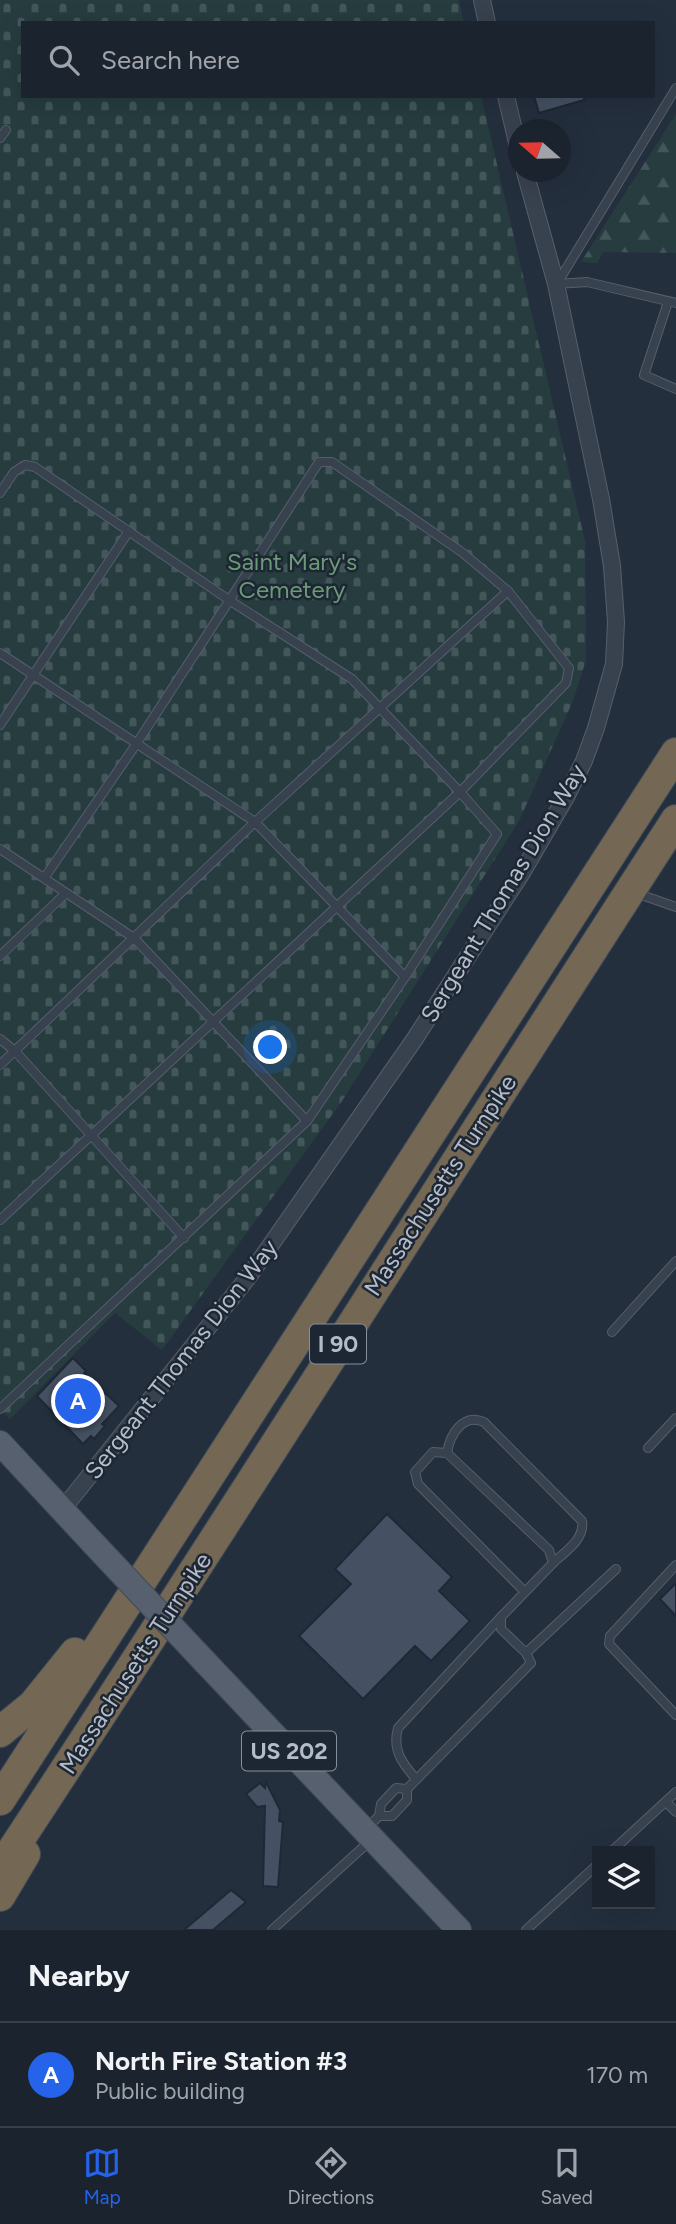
<!DOCTYPE html>
<style>
:root{--surface:#1b232e;--page:#282f3a;--text:#f1f3f6;--muted:#a0a4aa;--line:#39404a;--accent:#2563eb}
body{margin:0;font-family:Figtree,sans-serif;background:var(--page);color:var(--text)}
.controls{position:absolute;right:21px;bottom:21px;display:grid;overflow:hidden;border-radius:0px;box-shadow:0 7px 28px #0002}
.controls button{width:63px;height:63px;display:grid;place-items:center;padding:0;border:0;border-bottom:2px solid var(--line);background:var(--surface);color:var(--text);font:35px sans-serif}
.compass{position:absolute;left:508px;top:119px;width:63px;height:63px;border-radius:50%;background:var(--surface);box-shadow:0 7px 28px #0002;rotate:290deg}
.you{position:absolute;left:271px;top:1048px;width:24px;height:24px;margin:-18px;border:5px solid #fff;border-radius:50%;background:#1a73e8;box-shadow:0 0 0 10px #1a73e833}
.badge{display:grid;place-items:center;width:46px;height:46px;border-radius:50%;background:var(--accent);color:#fff;font-size:23px;font-weight:700}
.pin{position:absolute;translate:-50% -50%;border:4px solid #fff;box-shadow:0 2px 7px #0006}
.list{margin:0;padding:0;list-style:none}
h2{display:flex;justify-content:space-between;align-items:center;height:91px;margin:0;padding:0 28px;font-size:30px}
h2 small{font-size:23px;font-weight:400;color:var(--muted)}
.list li{display:grid;grid-template-columns:46px 1fr auto;gap:21px;align-items:center;box-sizing:border-box;height:105px;padding:0 28px;border-top:2px solid var(--line)}
.list b{display:block;font-size:26px;white-space:nowrap}
.list p{margin:0;font-size:23px;white-space:nowrap;color:var(--muted)}
.list em{font-size:23px;font-style:normal;color:var(--muted)}
.icon{flex:none;width:38px;height:38px;fill:none;stroke:currentColor;stroke-width:2;stroke-linecap:round;stroke-linejoin:round}
.map{position:relative;flex:none;width:676px;height:1930px;overflow:hidden}
.search{position:absolute;background:var(--surface);box-shadow:0 7px 28px #0002;left:21px;right:21px;top:21px;height:77px;display:flex;align-items:center;gap:18px;box-sizing:border-box;padding:0 24px;border-radius:0px;color:var(--muted);font-size:26px}
.sheet{height:196px;background:var(--surface)}
nav{display:flex;justify-content:space-around;align-items:center;box-sizing:border-box;height:98px;border-top:2px solid var(--line);background:var(--surface);font-size:19px;color:var(--muted)}
nav a{display:grid;justify-items:center;gap:4px}
nav .on{color:var(--accent)}
.map>svg:first-child{display:block}
.forest{fill:url(#forest-firs)}
.cemetery{fill:url(#cemetery-stones)}
.building{fill:#455162;stroke:#1f2835;stroke-width:2}
.lines{fill:none;stroke-linecap:round;stroke-linejoin:round}
.service-casing{stroke:#565f6c;stroke-width:10}
.minor-casing{stroke:#565f6c;stroke-width:18}
.primary-casing{stroke:#414a57;stroke-width:26}
.motorway-casing{stroke:#434c59;stroke-width:32}
.service{stroke:#38414e;stroke-width:8}
.minor{stroke:#38414e;stroke-width:16}
.primary{stroke:#56606e;stroke-width:24}
.motorway{stroke:#746855;stroke-width:30}
.primary-bridge-casing{stroke:#414a57;stroke-width:26;stroke-linecap:butt}
.primary-bridge{stroke:#56606e;stroke-width:24}
.labels{text-anchor:middle;dominant-baseline:central;stroke-width:5;stroke-linejoin:round;paint-order:stroke}
.shield{fill:#1d2633;stroke:#878f9c;stroke-width:2}
.shield-label{font-size:23px;font-weight:bold;fill:#b4bcc9}
.park-label{font-size:24px;fill:#6b9a76;stroke:#1d2633}
.street-label{font-size:24px;fill:#b4bcc9;stroke:#1d2633}
</style>
<div class="map">
<svg width="676" height="1930" viewBox="0 0 676 1930">
<defs>
<pattern id="forest-firs" width="22" height="20" patternUnits="userSpaceOnUse" patternTransform="scale(1.75)"><rect width="22" height="20" fill="#263c3f"/><path d="M5 1l3.5 6h-7zM16 11l3.5 6h-7z" fill="#435659"/></pattern>
<pattern id="cemetery-stones" width="16" height="16" patternUnits="userSpaceOnUse" patternTransform="scale(1.75)"><rect width="16" height="16" fill="#263c3f"/><path d="M2 7V4a2 2 0 0 1 4 0v3zM10 15v-3a2 2 0 0 1 4 0v3z" fill="#435659"/></pattern>
</defs>
<rect width="100%" height="100%" fill="#242f3e"/>
<polygon class="forest" points="676,114 676,253 603,252 597,263 581,262"/>
<polygon class="cemetery" points="0,0 459,0 464,23 23,23 23,96 481,96 585,541 586,660 573,701 519,821 342,1101 162,1350 115,1313 10,1419 0,1409"/>
<g class="building">
<polygon points="534,96 584,96 584,100 539,113"/>
<polygon points="73,1358 86,1371 84,1373 119,1406 102,1424 105,1426 94,1439 91,1436 83,1444 37,1396"/>
<polygon points="387,1514 452,1577 439,1591 470,1621 431,1661 415,1646 363,1699 299,1636 351,1584 335,1569"/>
<polygon points="676,1583 676,1616 660,1599"/>
<polygon points="266,1782 280,1810 279,1821 283,1822 278,1887 263,1886 265,1806 257,1807 246,1794 260,1783 265,1788"/>
<polygon points="231,1890 246,1902 213,1930 184,1930"/>
</g>
<g class="lines">
<g class="service-casing">
<g id="service">
<polyline points="0,138 6,130"/>
<polyline points="558,282 676,88"/>
<polyline points="556,284 587,282 676,303"/>
<polyline points="668,302 644,375 676,389"/>
<polyline points="0,493 14,472 25,465 35,467 229,600 352,679 460,792 497,834 405,977 307,1121 0,1409"/>
<polyline points="0,653 255,822 405,977"/>
<polyline points="0,725 129,531"/>
<polyline points="0,849 134,938 307,1121"/>
<polyline points="636,893 676,907"/>
<polyline points="0,956 66,893"/>
<polyline points="0,1039 15,1051 184,1238"/>
<polyline points="0,1065 255,822 508,591"/>
<polyline points="0,1220 460,792 566,683 569,668 508,591 463,553 332,462 319,462 137,743 45,877"/>
<polyline points="612,1332 676,1261"/>
<polyline points="648,1448 676,1418"/>
<path d="M447 1453C450 1434 463 1413 484 1422L582 1521C585 1539 566 1551 553 1563"/>
<polyline points="676,1565 610,1636 609,1644 676,1715"/>
<polyline points="526,1653 616,1569"/>
<path d="M416 1779C402 1763 392 1750 398 1728L501 1617"/>
<polyline points="407,1789 531,1663 526,1653 501,1629 501,1617 553,1563 549,1550 447,1453 433,1452 415,1472 418,1484 525,1592"/>
<polyline points="666,1802 676,1812"/>
<polyline points="367,1828 379,1816 381,1804 396,1788 407,1789 407,1800 392,1816 379,1816"/>
<polyline points="612,1851 676,1792"/>
<polyline points="272,1930 371,1840"/>
<polyline points="526,1930 597,1865"/>
</g>
</g>
<g class="minor-casing">
<g id="minor">
<polyline points="482,0 487,23"/>
<polyline points="506,96 518,147"/>
<polyline points="62,1510 249,1276 414,1040 523,871 566,797 584,761 596,728 614,664 616,622 612,566 601,499 556,284 525,172"/>
</g>
</g>
<g class="primary-casing">
<g id="primary">
<polyline points="0,1443 93,1543"/>
<polyline points="206,1663 459,1930"/>
</g>
</g>
<g class="motorway-casing">
<g id="motorway">
<polyline points="0,1732 33,1705 75,1653"/>
<polyline points="0,1800 676,753"/>
<path d="M0 1869C229 1522 450 1169 676 820"/>
<polyline points="0,1896 25,1854"/>
</g>
</g>
<use href="#service" class="service"/>
<use href="#minor" class="minor"/>
<use href="#primary" class="primary"/>
<use href="#motorway" class="motorway"/>
<g class="primary-bridge-casing">
<polyline id="primary-bridge" points="93,1543 206,1663"/>
</g>
<use href="#primary-bridge" class="primary-bridge"/>
</g>
<g class="labels">
<g class="shield">
<rect x="310" y="1324.5" width="56" height="39" rx="5"/>
<rect x="242" y="1731.5" width="94" height="39" rx="5"/>
</g>
<g class="shield-label">
<text x="338" y="1344">I 90</text>
<text x="289" y="1751">US 202</text>
</g>
<g class="park-label">
<text x="292" y="561">Saint Mary's<tspan x="292" dy="28">Cemetery</tspan></text>
</g>
<g class="street-label">
<text transform="translate(503 893) rotate(-59)">Sergeant Thomas Dion Way</text>
<text transform="translate(440 1185) rotate(-57)">Massachusetts Turnpike</text>
<text transform="translate(181 1359) rotate(-52)">Sergeant Thomas Dion Way</text>
<text transform="translate(135 1663) rotate(-57)">Massachusetts Turnpike</text>
</g>
</g>
</svg>
<div class="controls">
<button><svg class="icon" aria-label="layers" viewBox="0 0 24 24"><path d="M12 4l9 5-9 5-9-5zM3 14l9 5 9-5"/></svg></button>
</div>
<svg class="compass" viewBox="-18 -18 36 36"><path d="M0-13l5 13h-10z" fill="#e53935"/><path d="M0 13l5-13h-10z" fill="#a0a4aa"/></svg>
<div class="you"></div>
<div class="pin badge" style="left:78px;top:1401px">A</div>
<div class="search"><svg class="icon" aria-label="search" viewBox="0 0 24 24"><circle cx="10" cy="10" r="6"/><path d="M15 15l6 6"/></svg>Search here</div>
</div>
<section class="sheet">
<h2>Nearby<small></small></h2>
<ul class="list">
<li><span class="badge">A</span><div><b>North Fire Station #3</b><p>Public building</p></div><em>170 m</em></li>
</ul>
</section>
<nav>
<a class="on"><svg class="icon" aria-label="map" viewBox="0 0 24 24"><path d="M3 6l6-2 6 2 6-2v14l-6 2-6-2-6 2zM9 4v14M15 6v14"/></svg>Map</a>
<a><svg class="icon" aria-label="directions" viewBox="0 0 24 24"><path d="M12 3l9 9-9 9-9-9zM9 14v-3h6M13 9l2 2-2 2"/></svg>Directions</a>
<a><svg class="icon" aria-label="saved" viewBox="0 0 24 24"><path d="M7 4h10v16l-5-4-5 4z"/></svg>Saved</a>
</nav>
